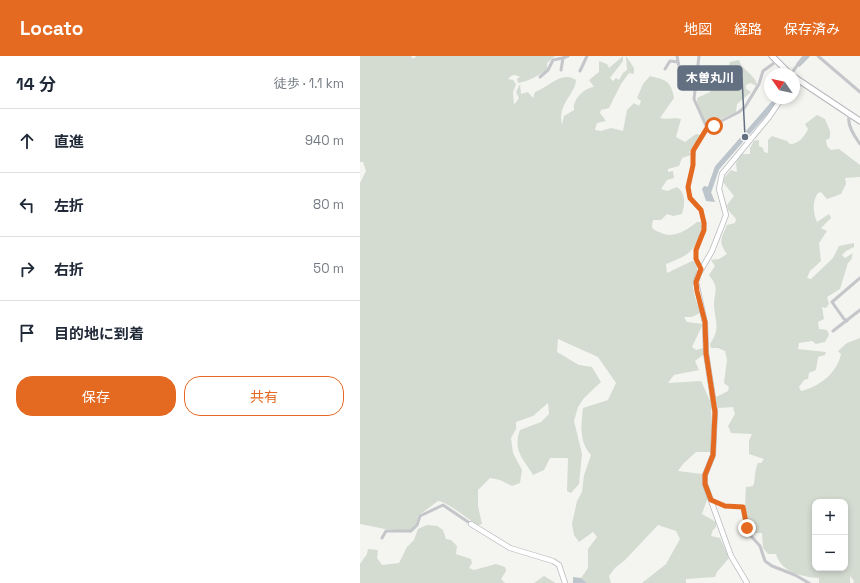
<!DOCTYPE html>
<html lang="ja">
<meta charset="utf-8">
<style>
:root{--surface:#fff;--page:#f6f6f7;--text:#1f2937;--muted:#747a83;--line:#e0e1e3;--accent:#e46a21}
body{margin:0;font-family:"Space Grotesk","Noto Sans JP",sans-serif;background:var(--page);color:var(--text)}
.controls{position:absolute;right:12px;bottom:12px;display:grid;overflow:hidden;border-radius:8px;box-shadow:0 2px 6px #0003}
.controls button{width:36px;height:36px;display:grid;place-items:center;padding:0;border:0;border-bottom:1px solid var(--line);background:var(--surface);color:var(--text);font:20px sans-serif}
.compass{position:absolute;left:404px;top:12px;width:36px;height:36px;border-radius:50%;background:var(--surface);box-shadow:0 2px 6px #0003;rotate:304deg}
.stop{position:absolute;width:12px;height:12px;margin:-9px;border:3px solid #e46a21;border-radius:50%;background:#fff}
.stop.end{background:#e46a21;border-color:#fff;box-shadow:0 1px 4px #0008}
.list{margin:0;padding:0;list-style:none}
h2{display:flex;justify-content:space-between;align-items:center;height:52px;margin:0;padding:0 16px;font-size:17px}
h2 small{font-size:13px;font-weight:400;color:var(--muted)}
.list li{display:grid;grid-template-columns:26px 1fr auto;gap:12px;align-items:center;box-sizing:border-box;height:64px;padding:0 16px;border-top:1px solid var(--line)}
.list b{display:block;font-size:15px;white-space:nowrap}
.list em{font-size:13px;font-style:normal;color:var(--muted)}
.actions{display:flex;gap:8px;padding:12px 16px}
.actions a{flex:1;padding:9px 0;border:1px solid var(--accent);border-radius:16px;text-align:center;font-size:14px;color:var(--accent)}
.actions .main{background:var(--accent);color:#fff}
.icon{flex:none;width:22px;height:22px;fill:none;stroke:currentColor;stroke-width:2;stroke-linecap:round;stroke-linejoin:round}
.map{position:relative;flex:none;width:500px;height:527px;overflow:hidden}
header{display:flex;align-items:center;gap:24px;box-sizing:border-box;height:56px;padding:0 20px;background:var(--accent);color:#fff}
header strong{font-size:19px}
nav{display:flex;gap:22px;margin-inline-start:auto;font-size:14px}
main{display:flex}
aside{flex:1;background:var(--surface)}
.map>svg:first-child{display:block}
.green{fill:#d4dbd1;fill-rule:evenodd}
.water{fill:#bdc5cc}
.lines{fill:none;stroke-linecap:round;stroke-linejoin:round}
.river{stroke:#bdc5cc;stroke-width:5}
.secondary-casing{stroke:#b6b9be;stroke-width:6}
.primary-casing{stroke:#b4b7bc;stroke-width:7}
.street{stroke:#c4c6ca;stroke-width:3}
.secondary{stroke:#fff;stroke-width:4.5}
.primary{stroke:#fff;stroke-width:5}
.route{stroke:#e46a21;stroke-width:5}
.leader{fill:none;stroke:#637082;stroke-width:1.5}
.callout-dot{fill:#637082;stroke:#fff;stroke-width:1.5}
.callout{fill:#637082;stroke:#637082;stroke-width:1.5}
.callout-label{font-size:12px;text-anchor:middle;font-weight:bold;fill:#fff}
</style>
<header>
<strong>Locato</strong>
<nav><a>地図</a><a>経路</a><a>保存済み</a></nav>
</header>
<main>
<aside>
<h2>14 分<small>徒歩 · 1.1 km</small></h2>
<ul class="list">
<li><svg class="icon" aria-label="ahead" viewBox="0 0 24 24"><path d="M12 20V5M6 11l6-6 6 6"/></svg><div><b>直進</b></div><em>940 m</em></li>
<li><svg class="icon" aria-label="left" viewBox="0 0 24 24"><path d="M17 20v-9H6M10 6l-5 5 5 5"/></svg><div><b>左折</b></div><em>80 m</em></li>
<li><svg class="icon" aria-label="right" viewBox="0 0 24 24"><path d="M7 20v-9h11M14 6l5 5-5 5"/></svg><div><b>右折</b></div><em>50 m</em></li>
<li><svg class="icon" aria-label="arrive" viewBox="0 0 24 24"><path d="M6 21V4h12l-3 4 3 4H6"/></svg><div><b>目的地に到着</b></div></li>
</ul>
<div class="actions"><a class="main">保存</a><a>共有</a></div>
</aside>
<div class="map">
<svg width="500" height="527" viewBox="0 0 500 527">
<rect width="100%" height="100%" fill="#f4f5f0"/>
<g class="green">
<path d="M0 0H51L53 3 57 0H195L187 7V13C181 19 166 26 158 27L157 23 160 21C155 18 152 18 148 23L153 24 156 28 153 36 154 49 159 42 156 36 160 28 161 38 168 36 173 42 175 36C189 31 202 14 216 24 215 39 197 48 202 69L204 60 214 54C212 44 224 32 234 31L229 24 239 16V5L247 8 249 12 263 0V5L250 22 253 25 256 22 259 24 263 17 267 14 266 0 274 12V18L269 17 261 28 249 52 241 54 240 57 246 65 237 67 235 74 241 75 251 72 263 75 267 54 274 47 279 50 281 45 277 42 283 28 290 20C305 24 311 24 314 42L300 62C307 64 314 61 321 63L316 81 325 86 336 78 341 79 329 96 331 99 322 102 319 110 308 113V116L313 115 314 122 307 124 301 133 307 135 317 131C326 137 325 148 322 158L313 160 307 158 301 164H293C291 172 292 173 299 176 313 183 324 176 337 166H341C343 172 342 175 339 181 332 199 323 201 306 208L307 217 332 205 335 206C341 216 332 220 333 229 333 238 338 249 340 257L332 261H324L327 266 343 268 332 291 336 294 343 292 344 298 335 305 339 314 314 319 308 327 341 325 351 347V396H336L323 408 318 415 342 418 348 441 342 458 356 466V471L353 474 351 480 360 482 369 502 357 516 355 521 326 523V527H282L306 508 320 483 316 475 298 469 265 504 255 512 249 520 251 527H227L221 522 228 512V493L237 481 233 476 219 486 214 479 212 468 217 445 222 436 224 419 231 399C219 386 221 369 223 352L248 344 256 327 238 301 198 283 197 296 219 309 232 311 241 326 224 342 218 351 214 365 222 398 219 428 211 437 207 435 208 402H190L184 414 173 419C164 403 152 395 160 374L181 366 189 358 188 347 173 360 156 366V373L151 382 153 397 162 414 160 427 152 430 140 424 130 422 118 434V450L122 468 118 469C107 463 88 446 78 445L58 460 56 468 50 475 25 473 0 468V127L6 115 3 106H0Z"/>
<path d="M379 4C382 14 394 18 397 28L396 30 391 27 386 29V33L391 36 377 48 376 56 347 69 338 50 337 42 350 36V33H345L343 28 341 31 336 30 338 21 355 19 367 15 370 6Z"/>
<path d="M457 59 465 63 470 75V82L466 84 467 90 471 94 479 93 500 109V121L485 122 486 128 481 138 467 143 461 136 458 137C452 145 453 157 457 166L469 158 471 162 461 172 467 175 459 187 461 205 450 215 447 222 451 223 473 202 479 190 494 187V191L486 195 482 199 485 202 493 197 491 204 488 207 480 233 467 241 469 248 466 252 462 251 464 263 458 266 459 273 467 274 469 279 465 286 456 288 452 285 439 287 438 293 466 296 465 299 458 301 456 314 449 317 448 323 444 324 439 331 441 335C459 331 477 317 481 298L478 295 487 287 500 282V527H493L494 525 490 520V527H459V522C442 521 421 516 416 498H408L403 492 402 477H394C383 464 385 447 386 431L393 430C396 422 394 415 398 407H401L404 403 389 398V385L392 378 371 377 368 370 375 358 373 351 358 352 356 341 368 335 369 331 364 327 367 304 365 295 358 292H351L350 288C361 271 355 267 354 249 354 235 360 233 349 219L355 210 351 204 359 203 367 198C358 185 361 183 367 169L375 167 376 163 368 154 367 149 374 140 363 126 364 122 371 114 377 116 376 107 381 98H390V92L394 85 399 84V90L403 92 404 96 408 97V84L412 80 427 85 430 88C439 88 444 81 448 73L445 68ZM455 446H485V512H455Z"/>
<polygon points="67,469 77,470 83,474 86,483 91,484 97,490 96,498 111,503 112,507 109,512 114,514 136,508 145,511 146,515 141,523 145,527 0,527 0,508 7,498 8,493 18,494 17,502 22,509 39,507 47,491 54,484 58,473"/>
<polygon points="184,520 194,526 195,527 174,527"/>
</g>
<g class="water">
<polygon points="344,130 349,131 355,146 346,145 342,133"/>
<polygon points="213,521 221,522 227,527 213,527"/>
</g>
<g class="lines">
<g class="river">
<polyline points="439,8 447,0"/>
<polyline points="349,135 357,112 418,42"/>
</g>
<g class="secondary-casing">
<g id="secondary">
<polyline points="111,468 150,492 193,505 199,509 205,527"/>
<polyline points="387,527 371,500 345,428 345,419 353,399 355,355 346,297 345,267 336,226 338,219 352,195 366,159 359,133 362,118 409,61 422,42"/>
</g>
</g>
<g class="primary-casing">
<g id="primary">
<polyline points="412,0 430,18"/>
<polyline points="434,21 500,65"/>
</g>
</g>
<g class="street">
<polyline points="317,0 319,11 326,20 336,21"/>
<polyline points="339,0 334,43 347,72"/>
<polyline points="458,0 500,36"/>
<polyline points="305,13 310,5 318,6"/>
<polyline points="201,14 203,2 208,0"/>
<polyline points="220,15 227,0"/>
<polyline points="431,18 444,0"/>
<polyline points="180,21 188,14 193,4 203,2"/>
<path d="M490 58C485 67 495 81 500 88"/>
<polyline points="341,213 336,203 336,194 344,174 345,167 341,154 330,142 329,136 329,124 333,109 335,91 347,72 379,56 385,51 399,28 403,15 417,5"/>
<polyline points="487,265 484,263 472,246 500,222"/>
<polyline points="473,275 500,254"/>
<polyline points="351,443 365,450 383,451 387,472 391,480 400,490 405,505 412,510 435,519 449,527"/>
<polyline points="22,482 26,475 51,475 57,469 60,460 83,449 111,468"/>
</g>
<use href="#secondary" class="secondary"/>
<use href="#primary" class="primary"/>
</g>
<g class="lines">
<polyline class="route" points="354,70 347,72 333,95 333,109 328,131 330,142 341,154 344,167 344,174 336,194 336,203 341,213 336,226 337,235 345,266 346,297 355,356 353,399 345,419 345,428 351,444 365,450 383,451 387,472"/>
</g>
<path class="leader" d="M385 81L382 22"/>
<circle class="callout-dot" cx="385" cy="81" r="4"/>
<rect class="callout" x="318" y="10" width="64" height="24" rx="4"/>
<g class="callout-label">
<text x="350" y="26">木曽丸川</text>
</g>
</svg>
<div class="controls">
<button>+</button>
<button>−</button>
</div>
<svg class="compass" viewBox="-18 -18 36 36"><path d="M0-13l5 13h-10z" fill="#e53935"/><path d="M0 13l5-13h-10z" fill="#747a83"/></svg>
<div class="stop" style="left:354px;top:70px"></div>
<div class="stop end" style="left:387px;top:472px"></div>
</div>
</main>
